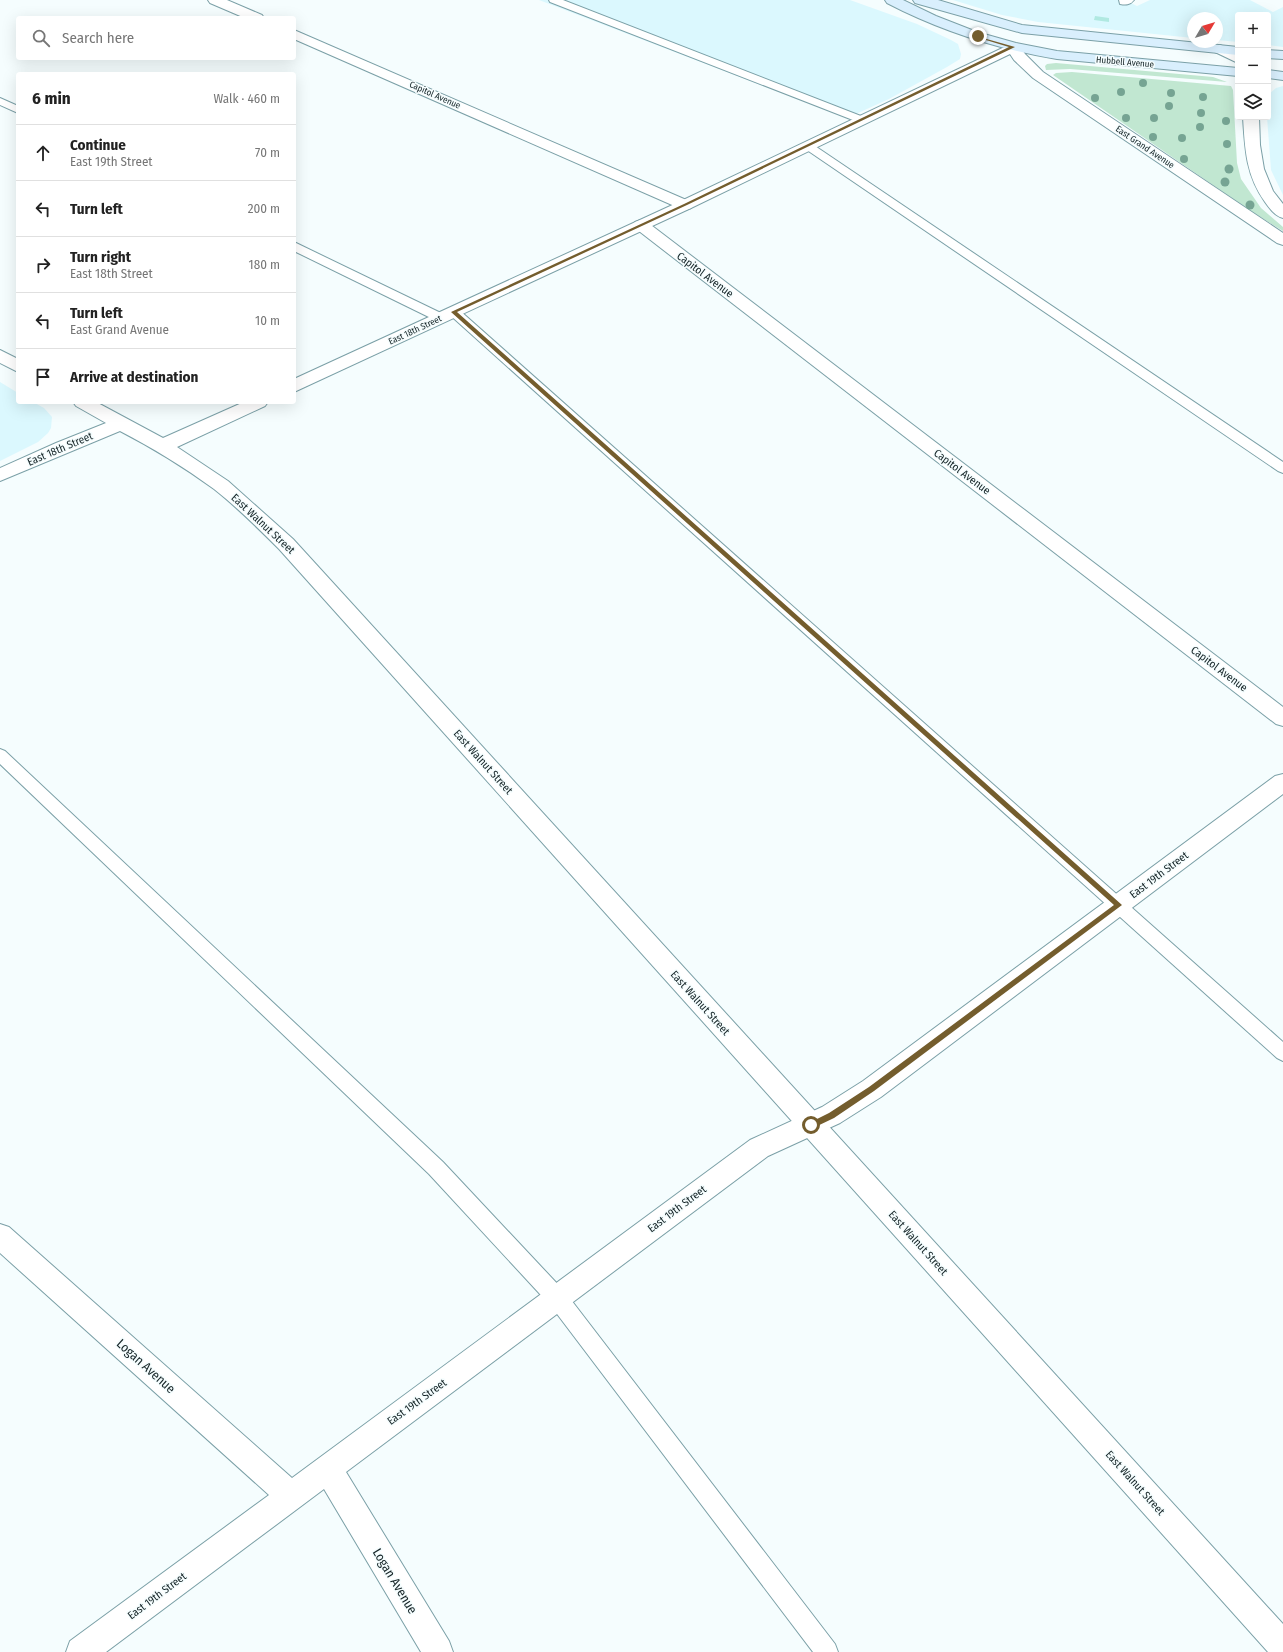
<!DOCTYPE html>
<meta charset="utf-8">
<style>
:root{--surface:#fff;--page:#f6f6f6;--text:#222;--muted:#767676;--line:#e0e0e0}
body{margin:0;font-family:"Fira Sans Condensed",sans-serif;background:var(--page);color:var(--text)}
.controls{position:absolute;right:12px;top:12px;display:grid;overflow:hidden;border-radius:4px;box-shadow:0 4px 16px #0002}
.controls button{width:36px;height:36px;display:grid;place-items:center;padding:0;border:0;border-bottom:1px solid var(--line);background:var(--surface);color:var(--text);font:20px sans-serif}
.compass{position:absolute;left:1187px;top:12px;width:36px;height:36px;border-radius:50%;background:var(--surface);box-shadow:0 4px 16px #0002;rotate:52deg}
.stop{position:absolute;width:12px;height:12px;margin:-9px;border:3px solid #745d2d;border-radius:50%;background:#fff}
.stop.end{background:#745d2d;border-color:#fff;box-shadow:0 1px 4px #0008}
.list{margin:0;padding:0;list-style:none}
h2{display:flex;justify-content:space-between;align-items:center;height:52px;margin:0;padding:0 16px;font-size:17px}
h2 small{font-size:13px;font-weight:400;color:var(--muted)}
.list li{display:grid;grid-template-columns:26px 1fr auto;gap:12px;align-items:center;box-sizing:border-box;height:56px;padding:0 16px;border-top:1px solid var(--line)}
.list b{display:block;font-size:15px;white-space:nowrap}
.list p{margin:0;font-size:13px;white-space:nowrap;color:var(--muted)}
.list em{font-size:13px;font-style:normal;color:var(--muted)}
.icon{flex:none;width:22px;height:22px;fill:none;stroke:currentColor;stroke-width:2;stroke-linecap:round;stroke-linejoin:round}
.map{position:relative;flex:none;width:1283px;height:1652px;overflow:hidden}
.search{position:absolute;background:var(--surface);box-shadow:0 4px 16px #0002;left:16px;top:16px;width:280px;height:44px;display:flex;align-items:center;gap:10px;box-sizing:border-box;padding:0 14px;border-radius:4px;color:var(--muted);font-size:15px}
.panel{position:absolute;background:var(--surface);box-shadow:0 4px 16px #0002;left:16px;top:72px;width:280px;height:332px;border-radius:4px}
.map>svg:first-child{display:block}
.built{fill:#dbf8fe}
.green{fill:#c1e7d1}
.building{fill:#b0e9e1}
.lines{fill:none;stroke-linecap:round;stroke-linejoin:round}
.service-casing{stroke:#7ba0a7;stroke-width:2}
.minor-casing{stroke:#7ba0a7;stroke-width:2}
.tertiary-casing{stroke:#7ba0a7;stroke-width:2}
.secondary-casing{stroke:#7ba0a7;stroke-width:2}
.service{fill:#fff;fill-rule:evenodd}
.minor{fill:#fff;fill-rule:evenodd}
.tertiary{fill:#fff;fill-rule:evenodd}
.secondary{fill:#d9effd;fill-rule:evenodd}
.tree{fill:#76a493}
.route{fill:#745d2d}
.labels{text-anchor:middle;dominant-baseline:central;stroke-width:3;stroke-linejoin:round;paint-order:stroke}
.far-street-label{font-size:9px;fill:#152427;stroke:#f5fdfe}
.street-label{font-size:11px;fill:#152427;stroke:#f5fdfe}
.near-street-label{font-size:13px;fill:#152427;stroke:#f5fdfe}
</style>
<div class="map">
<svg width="1283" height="1652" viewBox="0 0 1283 1652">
<rect width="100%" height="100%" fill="#f5fdfe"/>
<g class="built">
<polygon points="539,0 850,0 917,24 951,40 958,44 961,54 960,59 947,67 889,99 847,118"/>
<polygon points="953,0 1125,0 1137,6 1150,0 1250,0 1273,12 1283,7 1283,47 1268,45 1268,15 1238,15 1238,42 1217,40 1217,18 1193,18 1193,38 1038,22 1002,15"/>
<polygon points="1283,86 1283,195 1271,170 1267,117 1268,95 1276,88"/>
<polygon points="0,382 18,393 18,402 33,402 44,408 52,417 51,428 48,433 38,442 0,461"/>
</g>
<g class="green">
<polygon points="1056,63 1213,77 1227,82 1070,69 1046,70 1045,66 1047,64"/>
<polygon points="1072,72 1231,86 1233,90 1237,163 1241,179 1261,208 1283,227 1283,231 1252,212 1053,75 1056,73"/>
</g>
<polygon class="building" points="1095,16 1109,18 1109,22 1094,20"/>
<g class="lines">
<g class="service-casing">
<g id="service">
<polygon points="549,0 563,0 866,118 868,120 862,123 858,122 550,2"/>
<polygon points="0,98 18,106 18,113 0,105"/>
<polygon points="808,143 812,144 1283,462 1283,473 1278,471 804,148 802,146"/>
<polygon points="294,242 445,315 447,318 445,321 437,321 294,251"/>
<polygon points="454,308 458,309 1283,1042 1283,1061 1277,1058 450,315 448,312 450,309"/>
<polygon points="0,749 5,751 443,1162 565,1292 835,1644 838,1652 813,1652 551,1306 429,1174 0,764"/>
</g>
</g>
<g class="minor-casing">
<g id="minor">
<polygon points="208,0 227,0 262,15 264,18 245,18 210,3"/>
<path d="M1119 0H1134C1130 5 1126 5 1120 4Z"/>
<polygon points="294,30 691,202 693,205 691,208 685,210 679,208 294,39"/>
<polygon points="641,220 647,222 1283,707 1283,726 1276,724 635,228 633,225 635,222"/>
<polygon points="1283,774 1283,794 881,1097 840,1123 768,1156 346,1472 449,1641 453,1652 421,1652 324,1489 106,1652 66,1652 70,1641 269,1495 0,1253 0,1224 9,1227 292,1478 750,1140 822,1107 863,1081 1275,776"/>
</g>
</g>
<g class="tertiary-casing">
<g id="tertiary">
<polygon points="1013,43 1018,44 1025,54 1043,72 1283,233 1283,245 1277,243 1033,78 1014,60 1010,54 691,208 294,392 294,379 679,202"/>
<polygon points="1220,45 1238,53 1238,63 1215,52 1213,49 1215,46"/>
<path d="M1243 117H1259L1260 145 1264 169 1273 191 1283 204V218C1275 216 1270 209 1265 202 1246 175 1245 150 1243 117Z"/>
<polygon points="0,350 18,359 18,372 0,363"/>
<path d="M73 402H96L163 438 244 402H268L265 406 177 447 228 481 293 539 1283 1624V1652H1268L279 549C258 528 237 507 214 489 184 467 153 448 120 431L0 481V468L56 443 106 423 76 406Z"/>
</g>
</g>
<g class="secondary-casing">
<g id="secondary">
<path d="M885 0H903L936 16 977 32 1016 43 1057 51 1238 68V76L1057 59C997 49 941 31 887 3Z"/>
<polygon points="913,0 938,0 1022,25 1238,47 1238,55 1022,33 915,3"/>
<polygon points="1268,50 1283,51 1283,59 1268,58"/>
<polygon points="1268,70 1283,72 1283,80 1268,78"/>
</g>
</g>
<use href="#service" class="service"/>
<use href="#minor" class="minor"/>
<use href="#tertiary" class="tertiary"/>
<use href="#secondary" class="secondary"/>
</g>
<g class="tree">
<circle cx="1143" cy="83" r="4"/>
<circle cx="1121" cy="92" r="4"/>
<circle cx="1171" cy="93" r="4"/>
<circle cx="1203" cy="97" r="4"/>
<circle cx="1095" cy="98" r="4"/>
<circle cx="1169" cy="106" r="4"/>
<circle cx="1201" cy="113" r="4"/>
<circle cx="1126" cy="118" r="4"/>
<circle cx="1154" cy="118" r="4"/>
<circle cx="1226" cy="121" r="4"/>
<circle cx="1200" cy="127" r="4"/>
<circle cx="1153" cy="137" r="4"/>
<circle cx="1182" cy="138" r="4"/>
<circle cx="1227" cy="144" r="4"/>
<circle cx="1184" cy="159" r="4"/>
<circle cx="1229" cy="169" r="4.5"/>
<circle cx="1225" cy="182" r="4.5"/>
<circle cx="1250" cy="205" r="4.5"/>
</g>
<polygon class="route" points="976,36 1015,47 687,205 457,312 1122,905 874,1091 834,1118 811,1129 809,1128 809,1123 829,1113 869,1087 1114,905 451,312 684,204 1009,47 976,37"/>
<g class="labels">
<g class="far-street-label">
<text transform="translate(1125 62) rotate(5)">Hubbell Avenue</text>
<text transform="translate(435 95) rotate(24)">Capitol Avenue</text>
<text transform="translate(1145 147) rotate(34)">East Grand Avenue</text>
<text transform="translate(415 330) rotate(-25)">East 18th Street</text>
</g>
<g class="street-label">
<text transform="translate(705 275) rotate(37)">Capitol Avenue</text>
<text transform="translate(60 449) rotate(-23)">East 18th Street</text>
<text transform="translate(962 472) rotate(37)">Capitol Avenue</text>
<text transform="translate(263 524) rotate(43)">East Walnut Street</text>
<text transform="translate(1219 669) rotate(37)">Capitol Avenue</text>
<text transform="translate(483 762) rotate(48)">East Walnut Street</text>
<text transform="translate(1159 875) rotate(-37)">East 19th Street</text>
<text transform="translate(700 1003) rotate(48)">East Walnut Street</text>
<text transform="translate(677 1209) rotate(-37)">East 19th Street</text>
<text transform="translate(918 1243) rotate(48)">East Walnut Street</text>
<text transform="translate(417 1402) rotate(-36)">East 19th Street</text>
<text transform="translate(1135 1483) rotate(48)">East Walnut Street</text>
<text transform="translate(157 1596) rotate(-37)">East 19th Street</text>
</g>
<g class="near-street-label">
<text transform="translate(146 1366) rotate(42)">Logan Avenue</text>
<text transform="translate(395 1581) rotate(59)">Logan Avenue</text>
</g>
</g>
</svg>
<div class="controls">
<button>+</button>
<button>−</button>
<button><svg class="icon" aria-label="layers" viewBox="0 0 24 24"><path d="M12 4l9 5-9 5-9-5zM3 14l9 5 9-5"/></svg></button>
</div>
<svg class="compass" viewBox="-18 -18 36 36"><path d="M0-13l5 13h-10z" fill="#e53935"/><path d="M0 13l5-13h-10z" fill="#767676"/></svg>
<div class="stop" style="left:811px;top:1125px"></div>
<div class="stop end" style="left:978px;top:36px"></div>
<div class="search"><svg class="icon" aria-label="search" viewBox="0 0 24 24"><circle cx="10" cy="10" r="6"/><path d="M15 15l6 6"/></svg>Search here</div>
<section class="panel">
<h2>6 min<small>Walk · 460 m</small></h2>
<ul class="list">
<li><svg class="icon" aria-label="ahead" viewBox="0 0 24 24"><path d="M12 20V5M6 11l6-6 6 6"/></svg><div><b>Continue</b><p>East 19th Street</p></div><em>70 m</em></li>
<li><svg class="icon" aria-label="left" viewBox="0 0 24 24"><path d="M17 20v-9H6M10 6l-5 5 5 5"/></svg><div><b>Turn left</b></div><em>200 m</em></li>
<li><svg class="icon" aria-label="right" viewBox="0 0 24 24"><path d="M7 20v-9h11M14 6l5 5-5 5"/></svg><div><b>Turn right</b><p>East 18th Street</p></div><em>180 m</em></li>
<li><svg class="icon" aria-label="left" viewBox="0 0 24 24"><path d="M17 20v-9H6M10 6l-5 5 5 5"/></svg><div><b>Turn left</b><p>East Grand Avenue</p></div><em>10 m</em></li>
<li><svg class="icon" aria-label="arrive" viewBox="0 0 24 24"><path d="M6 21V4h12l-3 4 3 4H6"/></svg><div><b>Arrive at destination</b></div></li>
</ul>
</section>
</div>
